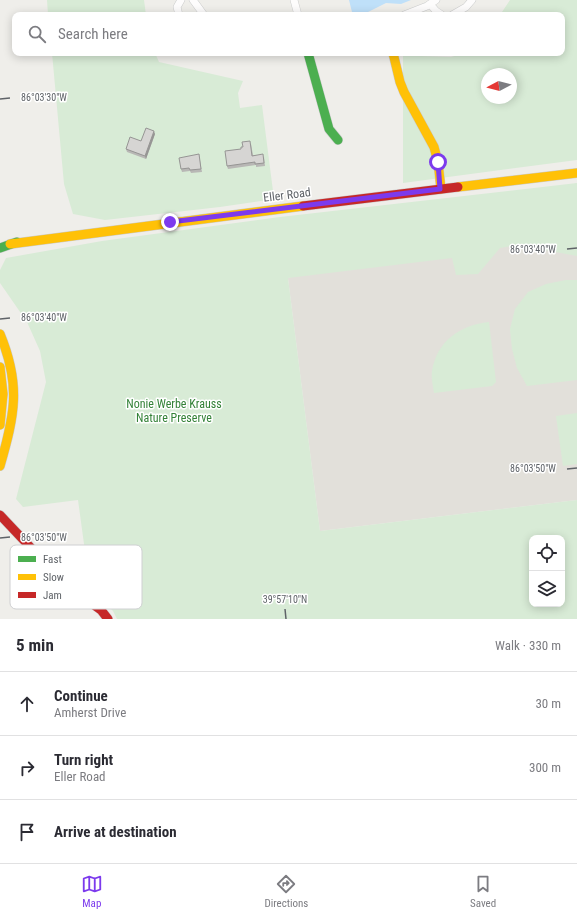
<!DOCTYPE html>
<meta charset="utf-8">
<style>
:root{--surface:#fff;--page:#f2f2f3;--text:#2b2b33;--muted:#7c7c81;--line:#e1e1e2;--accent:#7c3aed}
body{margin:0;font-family:"Roboto Condensed",sans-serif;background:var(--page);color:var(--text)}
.controls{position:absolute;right:12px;bottom:12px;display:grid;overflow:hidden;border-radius:8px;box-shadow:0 2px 10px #0003}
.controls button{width:36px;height:36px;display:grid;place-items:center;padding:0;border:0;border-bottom:1px solid var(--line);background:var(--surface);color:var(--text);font:20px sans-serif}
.compass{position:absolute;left:481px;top:68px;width:36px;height:36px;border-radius:50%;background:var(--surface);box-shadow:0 2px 10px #0003;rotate:263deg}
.stop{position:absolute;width:12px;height:12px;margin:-9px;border:3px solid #7c3aed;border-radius:50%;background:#fff}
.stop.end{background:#7c3aed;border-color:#fff;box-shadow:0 1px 4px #0008}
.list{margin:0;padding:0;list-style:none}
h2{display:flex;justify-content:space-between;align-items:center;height:52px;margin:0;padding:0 16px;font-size:17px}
h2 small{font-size:13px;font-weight:400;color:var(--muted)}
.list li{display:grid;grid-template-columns:26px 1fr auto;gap:12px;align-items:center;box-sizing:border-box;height:64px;padding:0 16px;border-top:1px solid var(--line)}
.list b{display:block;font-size:15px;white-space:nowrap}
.list p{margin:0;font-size:13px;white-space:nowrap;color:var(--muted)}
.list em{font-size:13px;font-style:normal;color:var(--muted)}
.icon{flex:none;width:22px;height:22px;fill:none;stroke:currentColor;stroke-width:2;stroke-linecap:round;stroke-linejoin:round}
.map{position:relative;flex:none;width:577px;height:619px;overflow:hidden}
.search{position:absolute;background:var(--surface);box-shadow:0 2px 10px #0003;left:12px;right:12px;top:12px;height:44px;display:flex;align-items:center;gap:10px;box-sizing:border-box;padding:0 14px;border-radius:8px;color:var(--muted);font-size:15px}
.sheet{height:244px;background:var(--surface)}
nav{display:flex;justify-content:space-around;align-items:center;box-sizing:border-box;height:56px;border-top:1px solid var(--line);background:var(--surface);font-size:11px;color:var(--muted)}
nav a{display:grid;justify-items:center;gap:2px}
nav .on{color:var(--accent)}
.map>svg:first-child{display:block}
.education{fill:#e2e0da}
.green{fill:#d8ebd6;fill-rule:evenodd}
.water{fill:#bfe0f9}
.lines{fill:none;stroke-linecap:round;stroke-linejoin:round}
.street-casing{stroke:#cbcccc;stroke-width:8}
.fast-casing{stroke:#cacacb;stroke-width:10}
.slow-casing{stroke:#cacacb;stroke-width:10}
.jam-casing{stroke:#cacacb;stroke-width:10}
.street{stroke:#fdfcfc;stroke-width:7}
.fast{stroke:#4caf50;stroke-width:9}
.slow{stroke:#ffc107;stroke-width:9}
.jam{stroke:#c62828;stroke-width:9}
.wall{fill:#b8b7b5}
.shaded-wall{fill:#969594}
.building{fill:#d6d5d3;stroke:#969594}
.route{stroke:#7c3aed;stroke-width:5}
.ticks{fill:none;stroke:#5f6368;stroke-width:1.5}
.labels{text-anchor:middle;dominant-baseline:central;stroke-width:3;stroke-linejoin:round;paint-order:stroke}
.street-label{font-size:12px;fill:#5f6368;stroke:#fff}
.park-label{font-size:12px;fill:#348238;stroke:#fff}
.key{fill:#fff;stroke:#cfd0d2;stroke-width:1}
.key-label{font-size:11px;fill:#5f6368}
.ticks-label{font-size:10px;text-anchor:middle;fill:#5f6368;stroke:#fff;stroke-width:3;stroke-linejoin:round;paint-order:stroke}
</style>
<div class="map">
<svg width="577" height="619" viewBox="0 0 577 619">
<rect width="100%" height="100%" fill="#efeeea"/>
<polygon class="education" points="577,183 577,500 320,531 288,278"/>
<g class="green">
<polygon points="47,0 144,0 146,15 48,15"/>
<path d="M510 0H577V160L403 183V53H417L421 56 451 57 465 53H562V15H500ZM487 74H511V98H487Z"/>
<polygon points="52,53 155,53 159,62 243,81 238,93 240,108 262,105 274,199 220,207 105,220 73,214 64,184"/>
<path d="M577 183V256L518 245 500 248 478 274 456 275 452 258 288 278 320 531 577 500V619H117L113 611 90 588 78 500 23 507 16 499 46 382 40 351 27 322 0 283V270L6 258 102 241 280 217ZM532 538H562V604H532Z"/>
<polygon points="566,280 577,280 577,380 527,386 517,368 512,349 510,329 515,309 528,292 546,284"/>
<path d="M489 322 496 382 492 386 434 393C433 386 431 378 432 371 437 341 460 325 489 322Z"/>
<polygon points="577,413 577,464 563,466 556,416"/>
</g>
<polygon class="water" points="349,0 411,0 401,4 386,3 362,15 358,15 352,12"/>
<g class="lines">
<g class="street-casing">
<g id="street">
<polyline points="193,0 204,15"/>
<polyline points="294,0 298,15"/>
<polyline points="430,4 436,11 442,15"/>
<polyline points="179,15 177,7 181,0"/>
<polyline points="404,15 427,6 436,0"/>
<polyline points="452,15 466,7 472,0"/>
</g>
</g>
<g class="fast-casing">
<g id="fast">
<polyline points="308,53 329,129 338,140"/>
<polyline points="0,248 17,242"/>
</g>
</g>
<g class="slow-casing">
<g id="slow">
<polyline points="393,53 400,82 404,92 434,147 438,162 441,189"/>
<polyline points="458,187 577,173"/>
<polyline points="10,244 303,206"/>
<path d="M0 334C21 385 15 414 0 466"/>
<polyline points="0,367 3,394 0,425"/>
</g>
</g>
<g class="jam-casing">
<g id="jam">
<polyline points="303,206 458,187"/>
<polyline points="0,515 65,584 101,610 108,619"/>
</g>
</g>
<use href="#street" class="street"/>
<use href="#fast" class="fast"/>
<use href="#slow" class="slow"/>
<use href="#jam" class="jam"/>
</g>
<g class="wall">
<polygon points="155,134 146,159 127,152 126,149"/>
<polygon points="251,144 253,155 264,157 265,166 256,167 256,165 228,169 227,166 241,149 243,147"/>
<polygon points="199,154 202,172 191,173 190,171 182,172 181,169"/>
</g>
<polygon class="shaded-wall" points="154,131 155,134 146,159 145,156"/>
<g class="building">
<polygon points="146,128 154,131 145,156 126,149 130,137 141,141"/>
<polygon points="250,141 252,156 263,154 264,163 255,164 255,162 227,166 225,151 241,149 241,147 243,147 242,142"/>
<polygon points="199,154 201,169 190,170 189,168 181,169 179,158"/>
</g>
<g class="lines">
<polyline class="route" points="170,222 440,189 438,162"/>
</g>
<path class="ticks" d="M0 99 10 98M567 249 577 248M0 319 10 318M567 469 577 468M0 538 10 537M285 609 286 619"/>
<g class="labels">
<g class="street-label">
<text transform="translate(287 195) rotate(-7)">Eller Road</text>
</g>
<g class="park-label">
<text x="174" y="404">Nonie Werbe Krauss<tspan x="174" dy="14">Nature Preserve</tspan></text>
</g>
</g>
<rect x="10" y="545" width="132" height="64" rx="6" class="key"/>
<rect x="18" y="556" width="18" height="6" fill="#4caf50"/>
<rect x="18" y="574" width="18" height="6" fill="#ffc107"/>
<rect x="18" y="592" width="18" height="6" fill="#c62828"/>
<g class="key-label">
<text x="43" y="563">Fast</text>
<text x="43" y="581">Slow</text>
<text x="43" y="599">Jam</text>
</g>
<g class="ticks-label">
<text x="44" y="101">86°03'30"W</text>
<text x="533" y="253">86°03'40"W</text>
<text x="44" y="321">86°03'40"W</text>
<text x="533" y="472">86°03'50"W</text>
<text x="44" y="541">86°03'50"W</text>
<text x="285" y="603">39°57'10"N</text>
</g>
</svg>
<div class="controls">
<button><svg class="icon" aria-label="locate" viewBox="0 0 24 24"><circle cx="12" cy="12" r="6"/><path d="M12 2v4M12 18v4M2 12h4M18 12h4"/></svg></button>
<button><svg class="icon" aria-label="layers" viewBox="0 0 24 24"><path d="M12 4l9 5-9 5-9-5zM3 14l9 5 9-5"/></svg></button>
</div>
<svg class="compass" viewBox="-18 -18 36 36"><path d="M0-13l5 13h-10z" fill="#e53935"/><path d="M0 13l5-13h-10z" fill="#7c7c81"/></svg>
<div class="stop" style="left:438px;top:162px"></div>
<div class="stop end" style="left:170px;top:222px"></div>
<div class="search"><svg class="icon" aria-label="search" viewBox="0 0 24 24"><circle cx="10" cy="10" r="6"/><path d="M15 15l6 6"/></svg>Search here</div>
</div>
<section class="sheet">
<h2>5 min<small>Walk · 330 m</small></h2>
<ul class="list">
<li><svg class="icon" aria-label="ahead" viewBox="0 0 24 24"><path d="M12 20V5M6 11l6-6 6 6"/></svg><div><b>Continue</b><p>Amherst Drive</p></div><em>30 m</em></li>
<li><svg class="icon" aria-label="right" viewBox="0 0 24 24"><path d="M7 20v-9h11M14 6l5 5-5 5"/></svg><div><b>Turn right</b><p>Eller Road</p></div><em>300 m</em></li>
<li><svg class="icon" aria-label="arrive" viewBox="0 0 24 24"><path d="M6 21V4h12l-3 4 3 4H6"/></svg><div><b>Arrive at destination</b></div></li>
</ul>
</section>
<nav>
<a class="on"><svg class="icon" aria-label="map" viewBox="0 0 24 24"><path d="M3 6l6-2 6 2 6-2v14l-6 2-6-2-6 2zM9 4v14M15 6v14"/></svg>Map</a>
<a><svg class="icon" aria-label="directions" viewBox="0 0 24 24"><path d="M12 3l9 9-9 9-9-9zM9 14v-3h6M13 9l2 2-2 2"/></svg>Directions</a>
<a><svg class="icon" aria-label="saved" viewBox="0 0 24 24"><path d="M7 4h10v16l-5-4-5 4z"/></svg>Saved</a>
</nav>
